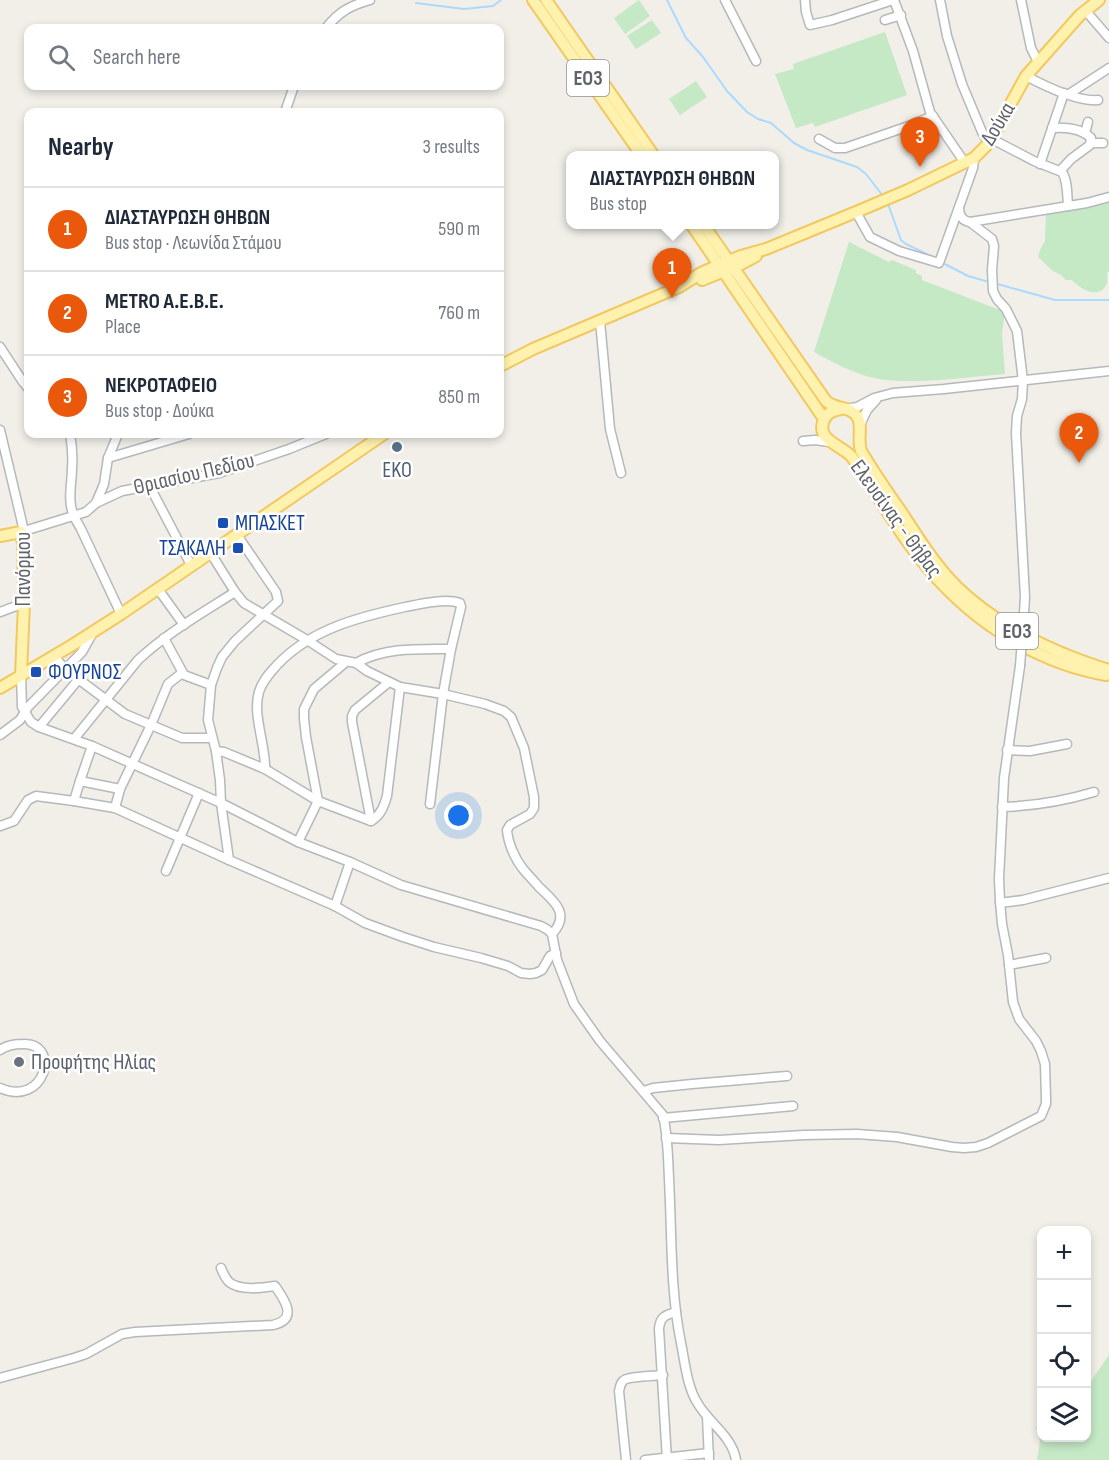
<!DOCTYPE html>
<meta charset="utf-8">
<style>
:root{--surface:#fff;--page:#f6f6f7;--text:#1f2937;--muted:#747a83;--line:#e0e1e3;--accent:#ea580c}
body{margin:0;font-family:"Sofia Sans Condensed",sans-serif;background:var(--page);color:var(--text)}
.controls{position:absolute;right:18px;bottom:18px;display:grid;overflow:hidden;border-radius:12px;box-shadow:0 3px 9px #0003}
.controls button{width:54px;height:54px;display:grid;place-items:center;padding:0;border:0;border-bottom:2px solid var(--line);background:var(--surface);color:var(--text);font:30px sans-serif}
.you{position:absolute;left:459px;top:816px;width:21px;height:21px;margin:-15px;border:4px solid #fff;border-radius:50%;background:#1a73e8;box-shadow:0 0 0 9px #1a73e833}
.badge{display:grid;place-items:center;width:39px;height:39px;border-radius:50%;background:var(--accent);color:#fff;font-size:20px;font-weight:700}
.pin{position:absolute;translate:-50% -50px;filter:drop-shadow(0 2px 3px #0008)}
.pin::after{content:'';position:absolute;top:32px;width:21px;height:18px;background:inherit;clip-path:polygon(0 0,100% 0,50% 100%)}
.popup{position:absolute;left:566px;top:151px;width:213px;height:78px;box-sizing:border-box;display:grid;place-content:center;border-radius:12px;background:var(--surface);filter:drop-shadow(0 2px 4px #0005);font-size:20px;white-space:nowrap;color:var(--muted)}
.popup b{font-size:22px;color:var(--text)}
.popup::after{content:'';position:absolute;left:50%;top:100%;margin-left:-12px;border:12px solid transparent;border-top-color:var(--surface)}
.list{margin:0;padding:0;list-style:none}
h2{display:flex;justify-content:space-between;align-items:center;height:78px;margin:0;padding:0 24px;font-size:26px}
h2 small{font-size:20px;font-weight:400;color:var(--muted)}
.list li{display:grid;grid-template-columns:39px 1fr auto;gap:18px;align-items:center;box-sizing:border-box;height:84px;padding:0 24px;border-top:2px solid var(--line)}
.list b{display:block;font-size:22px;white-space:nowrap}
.list p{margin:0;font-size:20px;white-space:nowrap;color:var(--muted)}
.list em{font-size:20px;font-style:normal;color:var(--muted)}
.icon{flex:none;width:33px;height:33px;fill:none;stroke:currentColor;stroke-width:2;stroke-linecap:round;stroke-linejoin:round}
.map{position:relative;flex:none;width:1109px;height:1460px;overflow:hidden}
.search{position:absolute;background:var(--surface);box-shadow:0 3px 9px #0003;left:24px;top:24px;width:480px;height:66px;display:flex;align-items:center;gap:15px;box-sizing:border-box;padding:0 21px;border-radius:12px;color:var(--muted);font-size:22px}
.panel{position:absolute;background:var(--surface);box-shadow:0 3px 9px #0003;left:24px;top:108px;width:480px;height:330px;border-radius:12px}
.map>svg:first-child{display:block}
.green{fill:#c5e8c5}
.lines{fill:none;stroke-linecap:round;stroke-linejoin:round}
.stream{stroke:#aadaff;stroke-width:2}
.minor-casing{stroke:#b5b8bc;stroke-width:11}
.major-casing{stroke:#f2c960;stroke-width:14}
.minor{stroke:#fff;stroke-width:8}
.major{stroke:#fff2af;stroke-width:10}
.minor-bridge-casing{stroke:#b5b8bc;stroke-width:11;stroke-linecap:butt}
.minor-bridge{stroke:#fff;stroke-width:8}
.service-dot{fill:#5c6f8a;stroke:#fff;stroke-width:2}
.transit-dot{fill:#1a4fb4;stroke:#fff;stroke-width:2}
.worship-dot{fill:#6b7280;stroke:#fff;stroke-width:2}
.labels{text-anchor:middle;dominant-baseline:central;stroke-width:5;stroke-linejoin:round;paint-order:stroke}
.shield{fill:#fff;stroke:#8f9295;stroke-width:1.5}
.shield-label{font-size:21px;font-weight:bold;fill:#5f6368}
.street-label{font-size:22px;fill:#5f6368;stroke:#fff}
.service-label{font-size:22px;fill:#4e5e75;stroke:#fff}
.transit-label{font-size:22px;fill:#164399;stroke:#fff;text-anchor:start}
.worship-label{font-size:22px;fill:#5b616d;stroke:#fff;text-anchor:start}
</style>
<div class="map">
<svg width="1109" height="1460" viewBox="0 0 1109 1460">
<rect width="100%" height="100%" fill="#f1efe8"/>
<g class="green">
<polygon points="639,0 650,16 625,34 614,18"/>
<polygon points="652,20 661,33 636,49 627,36"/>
<polygon points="885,32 907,95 815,127 813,123 796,128 775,74 794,69 793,64"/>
<polygon points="696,81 707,97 680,115 669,99"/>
<path d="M1109 202V271L1107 273C1107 276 1108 280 1107 283 1100 301 1080 289 1072 280H1066L1061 275 1053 271 1038 257 1040 250 1045 241 1046 212Z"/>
<path d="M849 242 889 262 892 260 916 270V273L922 276V280L1005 312 1002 333 1005 374C965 377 918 385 879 379 856 375 834 363 814 352Z"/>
<polygon points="1109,1355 1109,1460 1037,1460 1040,1441 1036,1427 1041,1420 1042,1438 1086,1438 1087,1387"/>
</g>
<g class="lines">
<g class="stream">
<polyline points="667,0 686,38 703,57 727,91 747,112 758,119 771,123 794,143 807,150 857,167 866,174 883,196"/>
<polyline points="416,3 464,9 493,6 501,0"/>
<polyline points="888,204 901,240 906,244 937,259"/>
<polyline points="941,262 968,276 989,282"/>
<polyline points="994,283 1055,300 1109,300"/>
</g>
<g class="minor-casing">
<g id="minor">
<polyline points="725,0 756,61"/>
<polyline points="805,0 806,12 810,25 832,20 893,0"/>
<polyline points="894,0 913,51 930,112 965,163"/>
<polyline points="940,0 947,36 962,84 982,132 989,143"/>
<polyline points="1021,0 1031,48 1038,62"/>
<polyline points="1085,10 1109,38"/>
<polyline points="885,20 901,15"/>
<path d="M326 28C339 12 349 6 370 0"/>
<path d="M1026 76C1043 85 1078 102 1098 100"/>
<polyline points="1069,94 1109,68"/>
<polyline points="285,112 294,86"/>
<path d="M1052 128C1066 127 1081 128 1091 138L1090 145 1071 159 1060 171"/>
<polyline points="1085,133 1088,122"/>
<path d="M990 138 1034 161 1062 172C1068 181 1067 195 1068 206"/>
<polyline points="819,139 835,148 845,148 906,127 933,116"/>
<polyline points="1091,143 1103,143"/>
<polyline points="1040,164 1064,93"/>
<path d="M959 208C959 215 962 221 970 222L1087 203 1109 197"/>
<polyline points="856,212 870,237 899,251 939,263 973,168 974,158"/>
<polyline points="970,222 992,239 994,246 992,270 993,291 997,299 1006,309 1017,331 1023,381 1022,399 1017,416 1016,433 1025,597 1024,613"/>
<polyline points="600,321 610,429 621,473"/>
<polyline points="0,347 23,382 28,388"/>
<polyline points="846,409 857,407 874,398 893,393 944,389 1109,371"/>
<polyline points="860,425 867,410 876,400"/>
<polyline points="0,430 24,531"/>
<path d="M70 434C72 445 73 456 72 468 72 483 67 501 74 516 76 521 79 525 81 529L121 614"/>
<polyline points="803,441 815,440 829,442"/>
<polyline points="108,458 189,434"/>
<polyline points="149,485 191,565"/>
<polyline points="96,503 122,491 219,473 289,449 326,434"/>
<polyline points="21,532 86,512 96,503 104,484 108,458 118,434"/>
<path d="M210 552 235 592 244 603 307 640 336 659 356 663 367 671 400 687 443 694 485 704 504 711 511 717 524 748 534 797V808L530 814 510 825 507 830C508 843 515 859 523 869 528 875 534 881 539 887 554 901 571 914 552 934"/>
<polyline points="158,589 184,625"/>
<polyline points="0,612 24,603"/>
<polyline points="164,638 184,675 211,685"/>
<polyline points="54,656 65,669 125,714 182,738 212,738"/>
<path d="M356 663C385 647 419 649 451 649"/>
<path d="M21 675 22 707 31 722 39 727 92 746 221 803 298 842 350 862 401 885 541 926 548 930 552 934 557 960 574 1004 600 1041 663 1115C668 1136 668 1158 669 1179 672 1234 670 1289 681 1343 685 1363 687 1387 698 1404 710 1424 732 1436 736 1460"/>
<polyline points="39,727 78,680"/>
<polyline points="0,735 20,720 28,707 82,652 93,632"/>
<path d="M74 739 138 660C167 633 202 613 235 592"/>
<polyline points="1007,750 1030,751 1067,744"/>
<path d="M216 751 224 752 265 769 318 801 371 821C381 815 384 806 387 796L400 687"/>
<path d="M265 769C266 746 252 714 259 692 262 681 270 673 277 665 311 629 359 617 405 607 420 604 445 598 460 603L461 607 451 649 443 694 430 804"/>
<polyline points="80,781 120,789"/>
<polyline points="74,801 80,781 92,746"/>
<path d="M1002 807C1034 806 1064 801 1094 792"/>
<polyline points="115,808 120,789 151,725 168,684 182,673"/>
<polyline points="371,821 352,722 352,716 355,710 389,682"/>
<polyline points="0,826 14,821 28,800 36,796 74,801 115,808 229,860 335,906 365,923 403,937 434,947 481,958 508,966 521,973 530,974 536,973 542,970 550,956 556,953"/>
<polyline points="298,842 318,801 306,737 304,719 304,709 314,689 346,662"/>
<polyline points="229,860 221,803 220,780 216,751 208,720 211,685 217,668 222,657 235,641 278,601 276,592 237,535"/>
<polyline points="166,871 199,793"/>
<polyline points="1000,903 1023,900 1109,878"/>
<polyline points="335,906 350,862"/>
<polyline points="1009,965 1046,958"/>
<path d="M0 1050C7 1045 14 1044 23 1044 62 1043 45 1108 0 1088"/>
<polyline points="644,1091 653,1088 692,1084 787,1076"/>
<polyline points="663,1118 793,1106"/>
<polyline points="666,1138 719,1140 804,1135 857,1134 897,1137 952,1147 964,1148 976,1147 988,1143 1041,1116 1046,1104 1046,1099 1045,1064 1041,1051 1036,1041 1019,1019 1013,1002 1008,955 1002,924 1000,901 999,879 1004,778 1020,666"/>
<path d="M0 1378 74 1358 86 1354 122 1334 135 1332 273 1325C299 1319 284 1299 275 1286 261 1288 240 1291 229 1282 225 1278 223 1273 221 1268"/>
<polyline points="707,1416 709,1460"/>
<path d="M626 1460 619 1391C620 1388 620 1384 623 1381 627 1376 655 1376 663 1375"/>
<polyline points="645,1460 709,1453"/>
<path d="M667 1460 659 1329C660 1317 665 1315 676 1312"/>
</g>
</g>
<g class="major-casing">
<g id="major">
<polyline points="533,0 642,156"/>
<polyline points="546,0 654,156"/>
<polyline points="691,224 824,419"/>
<path d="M703 224 826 401C833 407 841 407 849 410 867 418 856 436 861 451 874 473 888 493 902 513 919 539 935 565 957 587 999 627 1054 653 1109 670"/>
<polyline points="702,280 741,264 756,256"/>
<polyline points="500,366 533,349 679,287 701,273 719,265 741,256 766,249 856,212 908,190 974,158 989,143 1026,76 1080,15 1099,0"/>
<path d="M841 409C834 410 828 412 825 418 813 440 842 445 852 457 875 490 894 526 919 557 965 616 1031 662 1106 675"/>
<polyline points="0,536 21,532 23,543 24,603 21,675"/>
<polyline points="0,688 74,644 121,614 384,434"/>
</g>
</g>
<use href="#minor" class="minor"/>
<use href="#major" class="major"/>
<g class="minor-bridge-casing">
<polyline id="minor-bridge" points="1020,666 1024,613"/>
</g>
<use href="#minor-bridge" class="minor-bridge"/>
</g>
<circle class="service-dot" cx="397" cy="447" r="6"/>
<g class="transit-dot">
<rect x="217" y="517" width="12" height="12" rx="3"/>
<rect x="232" y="542" width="12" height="12" rx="3"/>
<rect x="30" y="666" width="12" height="12" rx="3"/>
</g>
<circle class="worship-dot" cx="19" cy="1062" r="6"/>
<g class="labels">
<g class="shield">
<rect x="567" y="60" width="42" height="36" rx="4.5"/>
<rect x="996" y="613" width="42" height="36" rx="4.5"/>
</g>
<g class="shield-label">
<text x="588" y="78">ΕΟ3</text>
<text x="1017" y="631">ΕΟ3</text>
</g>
<g class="street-label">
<text transform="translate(998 124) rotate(-59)">Δούκα</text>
<text transform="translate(194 474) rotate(-13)">Θριασίου Πεδίου</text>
<text transform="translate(896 519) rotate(54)">Ελευσίνας - Θήβας</text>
<text transform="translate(23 569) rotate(-90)">Πανόρμου</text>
</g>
<g class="service-label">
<text x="397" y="470">EKO</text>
</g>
<g class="transit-label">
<text x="235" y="523">ΜΠΑΣΚΕΤ</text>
<text x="226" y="548" text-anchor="end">ΤΣΑΚΑΛΗ</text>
<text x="48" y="672">ΦΟΥΡΝΟΣ</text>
</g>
<g class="worship-label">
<text x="31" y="1062">Προφήτης Ηλίας</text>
</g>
</g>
</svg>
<div class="controls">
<button>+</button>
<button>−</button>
<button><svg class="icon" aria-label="locate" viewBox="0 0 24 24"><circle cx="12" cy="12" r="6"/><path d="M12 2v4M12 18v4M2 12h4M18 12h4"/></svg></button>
<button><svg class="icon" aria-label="layers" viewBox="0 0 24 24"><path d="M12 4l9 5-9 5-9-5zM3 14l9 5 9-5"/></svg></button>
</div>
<div class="you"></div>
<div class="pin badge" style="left:672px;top:298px">1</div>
<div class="popup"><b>ΔΙΑΣΤΑΥΡΩΣΗ ΘΗΒΩΝ</b>Bus stop</div>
<div class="pin badge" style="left:1079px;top:463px">2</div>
<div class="pin badge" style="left:920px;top:167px">3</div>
<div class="search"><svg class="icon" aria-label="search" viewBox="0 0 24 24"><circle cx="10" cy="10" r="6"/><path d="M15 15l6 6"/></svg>Search here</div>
<section class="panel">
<h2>Nearby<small>3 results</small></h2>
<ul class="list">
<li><span class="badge">1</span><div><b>ΔΙΑΣΤΑΥΡΩΣΗ ΘΗΒΩΝ</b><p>Bus stop · Λεωνίδα Στάμου</p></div><em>590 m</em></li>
<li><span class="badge">2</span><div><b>METRO Α.Ε.Β.Ε.</b><p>Place</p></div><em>760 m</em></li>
<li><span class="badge">3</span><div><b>ΝΕΚΡΟΤΑΦΕΙΟ</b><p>Bus stop · Δούκα</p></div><em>850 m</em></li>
</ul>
</section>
</div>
